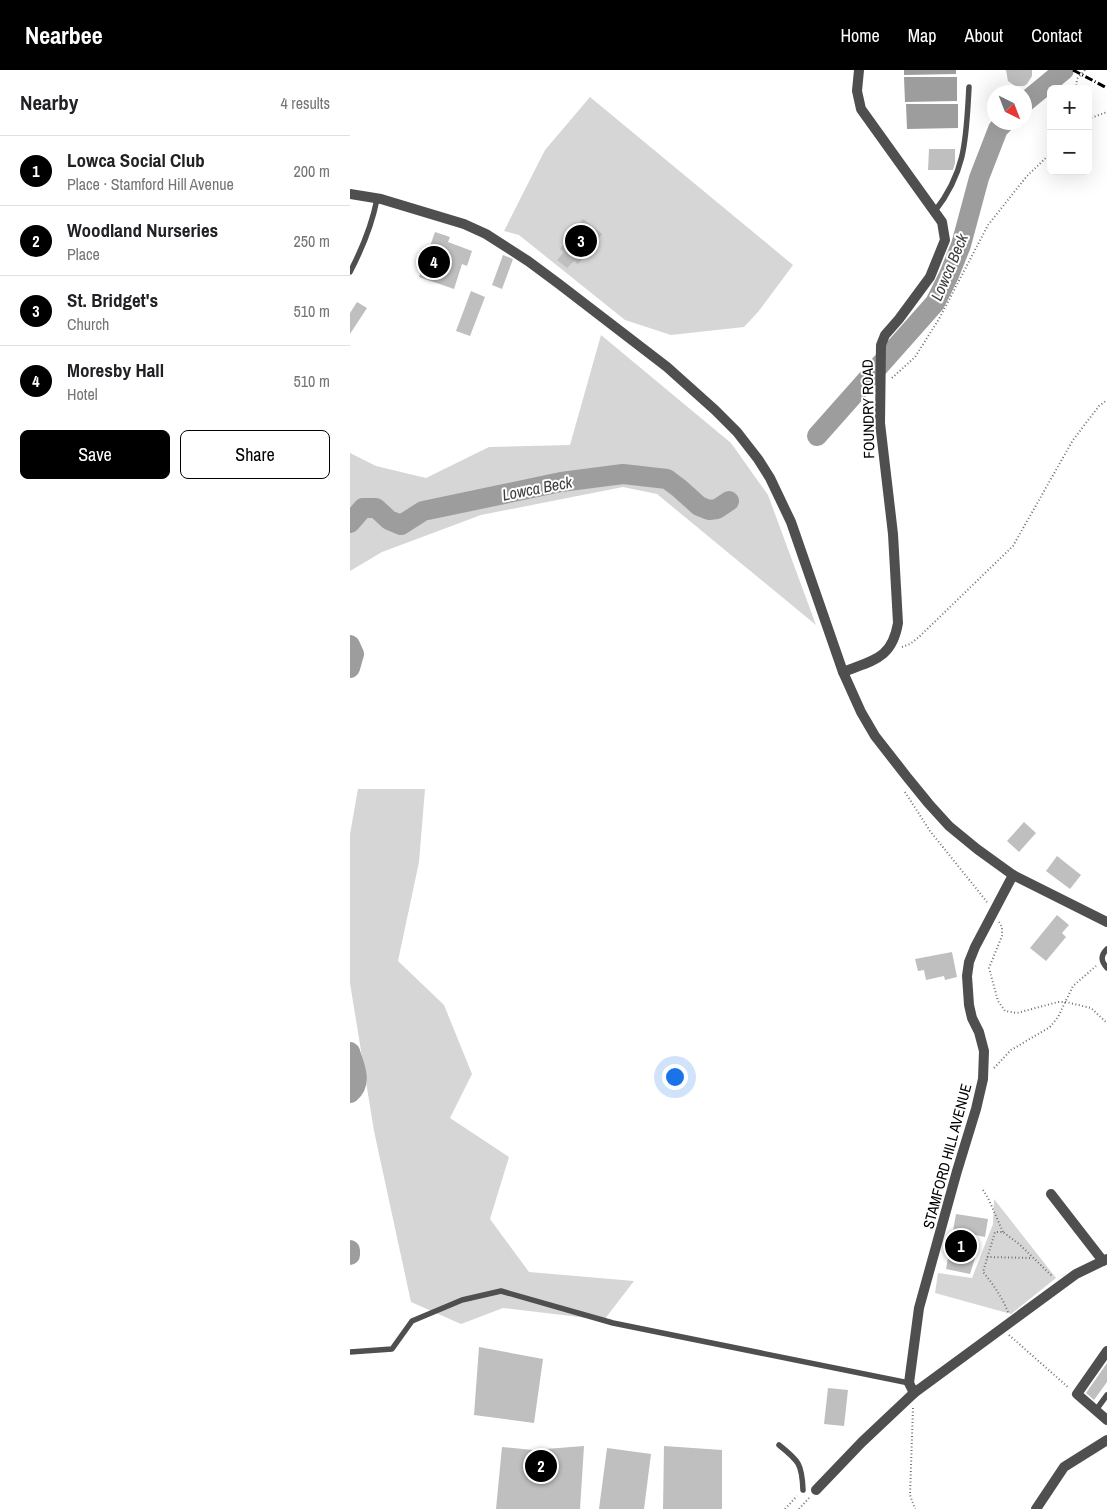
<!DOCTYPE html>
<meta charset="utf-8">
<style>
:root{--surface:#fff;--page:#f2f2f2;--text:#202124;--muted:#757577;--line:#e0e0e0;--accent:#000}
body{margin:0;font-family:"Archivo Narrow",sans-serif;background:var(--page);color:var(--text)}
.controls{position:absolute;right:15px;top:15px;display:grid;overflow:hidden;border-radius:8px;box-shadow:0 5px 20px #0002}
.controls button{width:45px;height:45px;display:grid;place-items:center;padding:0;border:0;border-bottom:1px solid var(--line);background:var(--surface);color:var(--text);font:25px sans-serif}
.compass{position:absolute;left:637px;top:15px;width:45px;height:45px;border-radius:50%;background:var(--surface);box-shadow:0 5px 20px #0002;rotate:138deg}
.you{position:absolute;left:324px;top:1006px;width:18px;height:18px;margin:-12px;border:4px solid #fff;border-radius:50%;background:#1a73e8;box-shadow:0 0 0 8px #1a73e833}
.badge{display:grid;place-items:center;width:32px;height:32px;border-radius:50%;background:var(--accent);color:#fff;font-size:16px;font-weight:700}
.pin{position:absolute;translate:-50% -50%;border:2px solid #fff;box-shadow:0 1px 5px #0006}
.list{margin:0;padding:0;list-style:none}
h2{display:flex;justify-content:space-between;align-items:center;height:65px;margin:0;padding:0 20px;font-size:21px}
h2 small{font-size:16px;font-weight:400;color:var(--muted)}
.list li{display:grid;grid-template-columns:32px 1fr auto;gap:15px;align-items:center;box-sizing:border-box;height:70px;padding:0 20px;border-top:1px solid var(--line)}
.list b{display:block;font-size:19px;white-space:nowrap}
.list p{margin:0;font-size:16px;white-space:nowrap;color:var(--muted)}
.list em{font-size:16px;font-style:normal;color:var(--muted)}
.actions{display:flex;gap:10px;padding:15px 20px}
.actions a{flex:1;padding:11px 0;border:1px solid var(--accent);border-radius:8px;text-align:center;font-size:18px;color:var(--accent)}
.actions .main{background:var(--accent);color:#fff}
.map{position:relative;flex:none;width:757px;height:1439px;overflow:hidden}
header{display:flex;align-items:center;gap:30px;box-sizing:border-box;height:70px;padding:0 25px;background:var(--accent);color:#fff}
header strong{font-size:24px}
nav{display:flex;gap:28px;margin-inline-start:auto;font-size:18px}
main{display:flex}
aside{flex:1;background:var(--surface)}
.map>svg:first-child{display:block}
.green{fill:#d6d6d6}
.water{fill:#9d9d9d}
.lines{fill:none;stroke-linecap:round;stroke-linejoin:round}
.river{stroke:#9d9d9d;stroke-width:20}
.building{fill:#bfbfbf}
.path{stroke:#717171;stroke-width:2;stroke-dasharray:1 2.5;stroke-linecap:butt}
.service{stroke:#4f4f4f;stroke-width:5.5}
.minor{stroke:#4f4f4f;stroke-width:10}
.tertiary{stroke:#4f4f4f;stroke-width:10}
.rail{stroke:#000;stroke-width:3;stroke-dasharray:8 2.5 1 2.5;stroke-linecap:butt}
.labels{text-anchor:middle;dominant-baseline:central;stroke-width:4;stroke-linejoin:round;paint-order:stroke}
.street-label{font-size:15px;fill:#000;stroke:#fff}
.water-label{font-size:16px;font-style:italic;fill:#3e3e3e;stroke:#fff}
</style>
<header>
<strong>Nearbee</strong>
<nav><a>Home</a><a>Map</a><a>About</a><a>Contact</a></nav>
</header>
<main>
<aside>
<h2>Nearby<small>4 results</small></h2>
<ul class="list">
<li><span class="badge">1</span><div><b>Lowca Social Club</b><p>Place · Stamford Hill Avenue</p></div><em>200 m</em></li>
<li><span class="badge">2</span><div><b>Woodland Nurseries</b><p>Place</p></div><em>250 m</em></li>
<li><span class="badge">3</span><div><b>St. Bridget's</b><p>Church</p></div><em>510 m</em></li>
<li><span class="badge">4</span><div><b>Moresby Hall</b><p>Hotel</p></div><em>510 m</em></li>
</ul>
<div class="actions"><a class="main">Save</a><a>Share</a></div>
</aside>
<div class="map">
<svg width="757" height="1439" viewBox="0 0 757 1439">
<rect width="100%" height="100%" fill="#fff"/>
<g class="green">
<polygon points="240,27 443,195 408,242 394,257 321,265 275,250 169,165 154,161 195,80"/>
<polygon points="251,265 381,373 418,425 466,555 307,424 273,417 131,445 32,482 0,501 0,383 26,396 76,408 139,377 220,375"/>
<polygon points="8,719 75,719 69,792 48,891 94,935 122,1004 100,1048 159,1087 140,1149 179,1202 284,1211 254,1250 153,1238 111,1254 61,1232 24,1061 0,913 0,764"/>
<polygon points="644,1129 706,1208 661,1244 585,1223 588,1203 622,1208 643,1154"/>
</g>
<g class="water">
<polygon points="554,0 606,0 606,4 554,5"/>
<polygon points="554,7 607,7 607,31 555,32"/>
<polygon points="556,34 608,34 608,58 557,59"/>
</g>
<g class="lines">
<g class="river">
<polyline points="674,33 714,0"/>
<polyline points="467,366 585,233 599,205 611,175 629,108 648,59 655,52"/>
<polyline points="0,453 13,438 26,438 39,450 51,455 73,441 211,412 273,404 317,409 329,418 349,436 359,440 367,439 379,431"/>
<polyline points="0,575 4,584 0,598"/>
<path d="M0 982C4 995 13 1012 0 1023"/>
<polyline points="0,1180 0,1185"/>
</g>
</g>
<g class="building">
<polygon points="656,0 682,0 682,6 677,14 674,16 665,16 658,11"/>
<polygon points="579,79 605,79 605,93 603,100 578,100"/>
<polygon points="233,149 252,164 228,194 224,191 217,198 207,190 214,182 210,179"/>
<polygon points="85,162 100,167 98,172 122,181 117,196 112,194 104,219 69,207"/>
<polygon points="153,185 163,189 152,219 142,215"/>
<polygon points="121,221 135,227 120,266 106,261"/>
<polygon points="7,232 17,238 0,264 0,243"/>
<polygon points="674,752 686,763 669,782 657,771"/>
<polygon points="707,786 731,805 720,819 696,801"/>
<polygon points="707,845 719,855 712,863 716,867 696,891 680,878"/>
<polygon points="602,882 607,907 595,910 594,906 576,910 574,900 568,901 565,889"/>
<polygon points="606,1144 638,1149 635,1167 625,1165 620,1186 625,1188 620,1204 596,1199"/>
<polygon points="129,1277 193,1289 184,1353 124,1345"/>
<polygon points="757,1293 757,1312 744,1330 736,1323"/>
<polygon points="478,1318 498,1320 494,1356 474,1354"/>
<polygon points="234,1376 230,1439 146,1439 152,1377 183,1380"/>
<polygon points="314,1376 372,1380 372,1439 313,1439"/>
<polygon points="257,1378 301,1384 294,1439 249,1439"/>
</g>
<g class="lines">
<g class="path">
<polyline points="726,19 727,9 735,0"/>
<polyline points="738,49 757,42"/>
<polyline points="542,308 565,287 589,249 638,155 677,106 701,83"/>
<polyline points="552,577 560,574 569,567 663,476 723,370 749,336 757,330"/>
<polyline points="555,722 580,761 637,832"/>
<polyline points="649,852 652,857 652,866 639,898 648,931 655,941 667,943 708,932 716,932 741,938 757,953"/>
<polyline points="644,998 661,980 700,957 708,947 723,916 746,896"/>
<polyline points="633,1120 638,1128 653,1162"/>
<polyline points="637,1187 682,1188"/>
<path d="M658 1242C652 1227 643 1214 633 1202L645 1162H653L669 1174 703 1207"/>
<polyline points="659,1265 719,1318"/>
<polyline points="563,1338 560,1425 565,1439"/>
<polyline points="435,1439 447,1426"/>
<polyline points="449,1439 459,1428"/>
</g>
<g class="service">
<path d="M585 141C617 100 616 66 619 17"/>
<path d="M0 202C12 179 22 155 27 129"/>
<path d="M757 879C750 886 751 891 757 898"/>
<polyline points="0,1282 42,1279 62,1251 112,1230 151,1221 263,1253 559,1313"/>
<polyline points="746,1340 757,1325"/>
<path d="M429 1375C449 1391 452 1394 453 1420"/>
</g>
<g class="minor">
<path d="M493 602C523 590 542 589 548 553L543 464 530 353 531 275 535 265 549 249 580 207 595 170 592 152 511 39 507 21 509 0"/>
<polyline points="701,1124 753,1191"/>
<polyline points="757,1281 727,1324 757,1350"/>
<polyline points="564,1323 559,1313 569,1238 607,1101 626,1039 633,1009 634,981 629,962 622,948 619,935 617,906 619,892 625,877 663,805"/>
<polyline points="466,1420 512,1372 564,1323 726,1204 757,1189"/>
<polyline points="686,1439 714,1397 757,1370"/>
</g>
<polyline class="tertiary" points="0,124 31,129 114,154 136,164 178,191 209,214 317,297 365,340 387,362 408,389 420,408 441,452 493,602 511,642 525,666 557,707 579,734 599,756 627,779 663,805 757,852"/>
<polyline class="rail" points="723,0 757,18"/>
</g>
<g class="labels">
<g class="street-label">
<text transform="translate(518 339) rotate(-91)">FOUNDRY ROAD</text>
<text transform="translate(597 1086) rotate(-75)">STAMFORD HILL AVENUE</text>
</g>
<g class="water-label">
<text transform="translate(599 197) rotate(-67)">Lowca Beck</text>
<text transform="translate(187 418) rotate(-11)">Lowca Beck</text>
</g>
</g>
</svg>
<div class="controls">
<button>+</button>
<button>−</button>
</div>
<svg class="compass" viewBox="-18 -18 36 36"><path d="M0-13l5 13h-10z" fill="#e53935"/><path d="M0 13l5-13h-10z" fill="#757577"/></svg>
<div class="you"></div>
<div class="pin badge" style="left:611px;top:1176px">1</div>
<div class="pin badge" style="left:191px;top:1396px">2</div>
<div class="pin badge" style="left:231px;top:171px">3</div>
<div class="pin badge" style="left:84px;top:192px">4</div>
</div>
</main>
